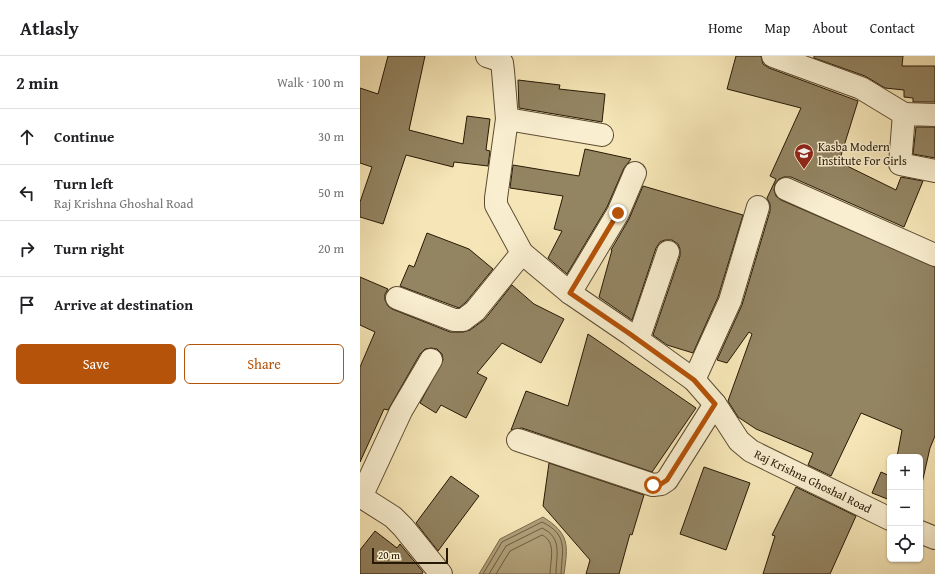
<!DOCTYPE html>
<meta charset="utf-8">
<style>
:root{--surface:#fff;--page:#f6f6f6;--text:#202124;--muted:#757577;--line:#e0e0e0;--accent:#b45309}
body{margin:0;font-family:"Gentium Book Plus",serif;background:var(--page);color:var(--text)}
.controls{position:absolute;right:12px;bottom:12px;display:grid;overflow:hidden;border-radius:6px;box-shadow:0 1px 3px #0004}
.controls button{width:36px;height:36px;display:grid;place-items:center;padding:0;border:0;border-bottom:1px solid var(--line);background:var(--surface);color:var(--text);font:20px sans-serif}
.scale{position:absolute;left:12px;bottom:10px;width:76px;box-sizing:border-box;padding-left:4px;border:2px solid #281905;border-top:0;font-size:11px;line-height:14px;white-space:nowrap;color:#281905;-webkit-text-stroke:3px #f9efd0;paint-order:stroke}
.stop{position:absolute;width:12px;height:12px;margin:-9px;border:3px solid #b45309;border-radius:50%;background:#fff}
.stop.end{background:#b45309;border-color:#fff;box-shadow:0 1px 4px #0008}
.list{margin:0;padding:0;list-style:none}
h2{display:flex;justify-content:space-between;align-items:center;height:52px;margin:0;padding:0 16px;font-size:17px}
h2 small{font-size:13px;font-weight:400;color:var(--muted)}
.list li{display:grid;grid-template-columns:26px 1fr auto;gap:12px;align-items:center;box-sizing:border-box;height:56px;padding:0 16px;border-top:1px solid var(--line)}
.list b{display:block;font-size:15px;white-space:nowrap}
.list p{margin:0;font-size:13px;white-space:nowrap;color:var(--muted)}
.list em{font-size:13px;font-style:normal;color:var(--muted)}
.actions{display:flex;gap:8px;padding:12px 16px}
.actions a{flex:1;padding:9px 0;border:1px solid var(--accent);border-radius:6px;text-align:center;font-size:14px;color:var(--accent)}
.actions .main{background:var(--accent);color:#fff}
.icon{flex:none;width:22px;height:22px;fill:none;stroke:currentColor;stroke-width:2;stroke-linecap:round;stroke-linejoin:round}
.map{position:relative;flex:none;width:575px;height:518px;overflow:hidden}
header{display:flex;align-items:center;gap:24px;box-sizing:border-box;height:56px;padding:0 20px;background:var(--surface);border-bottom:1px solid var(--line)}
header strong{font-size:19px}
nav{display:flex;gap:22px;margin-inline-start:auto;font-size:14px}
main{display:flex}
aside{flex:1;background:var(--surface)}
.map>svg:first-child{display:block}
.water{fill:#b0a07a;stroke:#7a6a4b}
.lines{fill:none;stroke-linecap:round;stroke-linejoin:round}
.shore{stroke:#6c5c40;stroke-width:1}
.building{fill:#938462;stroke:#281905}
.minor-casing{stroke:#5c4c32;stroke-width:24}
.minor{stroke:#f9efd0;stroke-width:22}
.route{stroke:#b45309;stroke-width:5}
.labels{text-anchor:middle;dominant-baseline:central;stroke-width:3;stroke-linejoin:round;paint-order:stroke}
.poi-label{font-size:12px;fill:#281905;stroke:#f9efd0;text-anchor:start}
.street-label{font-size:12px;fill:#281905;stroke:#f9efd0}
</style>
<header>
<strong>Atlasly</strong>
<nav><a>Home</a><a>Map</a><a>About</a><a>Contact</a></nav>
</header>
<main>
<aside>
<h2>2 min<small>Walk · 100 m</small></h2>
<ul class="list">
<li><svg class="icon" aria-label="ahead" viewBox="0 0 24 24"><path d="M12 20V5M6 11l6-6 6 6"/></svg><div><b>Continue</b></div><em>30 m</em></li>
<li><svg class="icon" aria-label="left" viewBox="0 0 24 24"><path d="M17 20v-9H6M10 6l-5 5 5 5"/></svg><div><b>Turn left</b><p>Raj Krishna Ghoshal Road</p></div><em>50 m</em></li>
<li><svg class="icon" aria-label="right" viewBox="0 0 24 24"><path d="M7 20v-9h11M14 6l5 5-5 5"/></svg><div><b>Turn right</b></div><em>20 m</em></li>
<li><svg class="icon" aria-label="arrive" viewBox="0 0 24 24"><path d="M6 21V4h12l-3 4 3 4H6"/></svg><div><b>Arrive at destination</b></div></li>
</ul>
<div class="actions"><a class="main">Save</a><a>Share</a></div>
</aside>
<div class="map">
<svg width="575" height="518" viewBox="0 0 575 518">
<rect width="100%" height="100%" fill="#f6e6b7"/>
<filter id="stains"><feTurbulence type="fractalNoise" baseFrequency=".005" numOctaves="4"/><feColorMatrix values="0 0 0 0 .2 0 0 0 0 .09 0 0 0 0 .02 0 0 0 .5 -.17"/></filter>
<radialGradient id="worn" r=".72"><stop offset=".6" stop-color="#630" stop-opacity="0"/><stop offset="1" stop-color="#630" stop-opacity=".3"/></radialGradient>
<path class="water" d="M183 461C210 478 208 489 204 518H119L140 483Z"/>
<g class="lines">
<g class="shore">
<path d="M123 518 142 486 182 466C209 479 202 494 201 518"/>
<path d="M129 518 146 490 182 472C203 482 196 499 196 518"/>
<path d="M136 518 150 495 182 479C197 486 190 505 190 518"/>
</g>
</g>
<g class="building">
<polygon points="28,0 65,0 49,74 103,88 107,60 130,63 126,94 130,95 128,110 94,106 93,111 46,99 23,168 0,161 0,146 12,111 0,107 0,32 18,38"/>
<polygon points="376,0 401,0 403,8 409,12 498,45 479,106 536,134 541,121 563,125 544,171 431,121 424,121 419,123 415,128 414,134 416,140 421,144 575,211 575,380 570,392 560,436 560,401 537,401 542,374 501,357 471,420 448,409 453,397 396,373 378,361 368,345 392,278 389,276 367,307 357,304 382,249 410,155 410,148 407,142 416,123 410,120 441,52 367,33"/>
<polygon points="454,0 543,0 542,10 575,10 575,46 553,46 553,42 544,41 544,34 525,32 505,20 454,2"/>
<polygon points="158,24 200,29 199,33 245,38 242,66 159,52"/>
<polygon points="556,71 575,71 575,102 553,98"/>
<polygon points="225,93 271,103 264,112 247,151 207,218 188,202 202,175 194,173 203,140 150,132 153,109 219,120"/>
<polygon points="283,130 383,159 358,241 333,297 307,289 293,279 320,200 320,193 318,188 312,184 305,184 300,186 296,192 272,264 239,241 252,194 251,194 269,163"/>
<polygon points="67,177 109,193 133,213 106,246 99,252 40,230 49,209 54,211"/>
<polygon points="0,221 28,233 25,238 25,244 28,250 32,253 90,276 103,276 110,274 125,263 152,229 174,248 204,263 181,307 142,287 117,317 127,322 106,362 81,349 76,357 60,347 83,304 82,298 77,293 71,292 65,293 60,298 28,354 24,353 0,406 0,311 15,276 0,269"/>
<polygon points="228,278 336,352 292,416 162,372 151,374 166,335 208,350"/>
<polygon points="189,407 284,439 272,479 270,478 259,518 226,518 230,504 183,450"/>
<polygon points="344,411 390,427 366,494 320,478"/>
<polygon points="521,416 530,420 530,444 512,437"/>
<polygon points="91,420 119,440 78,495 56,467"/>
<polygon points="436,431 496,460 470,518 403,518 415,480 412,479"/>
<polygon points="15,475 37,492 40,488 63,516 62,518 0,518 0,494"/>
</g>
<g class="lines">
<g class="minor-casing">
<g id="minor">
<polyline points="127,0 136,3 142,7 143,15 147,63 136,142 136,149 162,197 210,237 270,278 334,324 355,348 379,385 391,395 530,463"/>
<polyline points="413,0 501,32 544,58"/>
<polyline points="575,59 544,58 540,108 575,115"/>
<polyline points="147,63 242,79"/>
<polyline points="426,133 575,199"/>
<polyline points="210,237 258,157 275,117"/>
<polyline points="37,242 94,264 103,264 115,255 162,197"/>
<polyline points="278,284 308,196"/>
<polyline points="334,324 370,245 398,151"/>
<polyline points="158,384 293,429 301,428 307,424 355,348"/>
<polyline points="0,440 33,461 43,471 81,518"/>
<polyline points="1,441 41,355 71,304"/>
<polyline points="560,476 575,482"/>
</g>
</g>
<use href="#minor" class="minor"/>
</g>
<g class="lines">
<polyline class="route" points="258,157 210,237 270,278 334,324 355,348 307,424 301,428 293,429"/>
</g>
<defs>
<g id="school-pin" transform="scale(1)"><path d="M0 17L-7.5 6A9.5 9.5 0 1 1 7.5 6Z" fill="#8f2418" stroke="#f9efd0"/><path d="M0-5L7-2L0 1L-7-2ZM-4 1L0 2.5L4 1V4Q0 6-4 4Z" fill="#fff"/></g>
</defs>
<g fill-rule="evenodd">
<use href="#school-pin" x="444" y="97"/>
</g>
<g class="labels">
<g class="poi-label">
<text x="458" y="90">Kasba Modern<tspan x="458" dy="14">Institute For Girls</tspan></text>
</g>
<g class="street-label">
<text transform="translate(453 425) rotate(26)">Raj Krishna Ghoshal Road</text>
</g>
</g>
<rect width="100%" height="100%" filter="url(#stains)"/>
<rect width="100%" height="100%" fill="url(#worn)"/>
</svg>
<div class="controls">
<button>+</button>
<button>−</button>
<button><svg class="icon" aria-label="locate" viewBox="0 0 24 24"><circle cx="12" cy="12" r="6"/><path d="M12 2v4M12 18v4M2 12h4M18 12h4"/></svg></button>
</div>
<div class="scale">20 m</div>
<div class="stop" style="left:293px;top:429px"></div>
<div class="stop end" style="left:258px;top:157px"></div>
</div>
</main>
